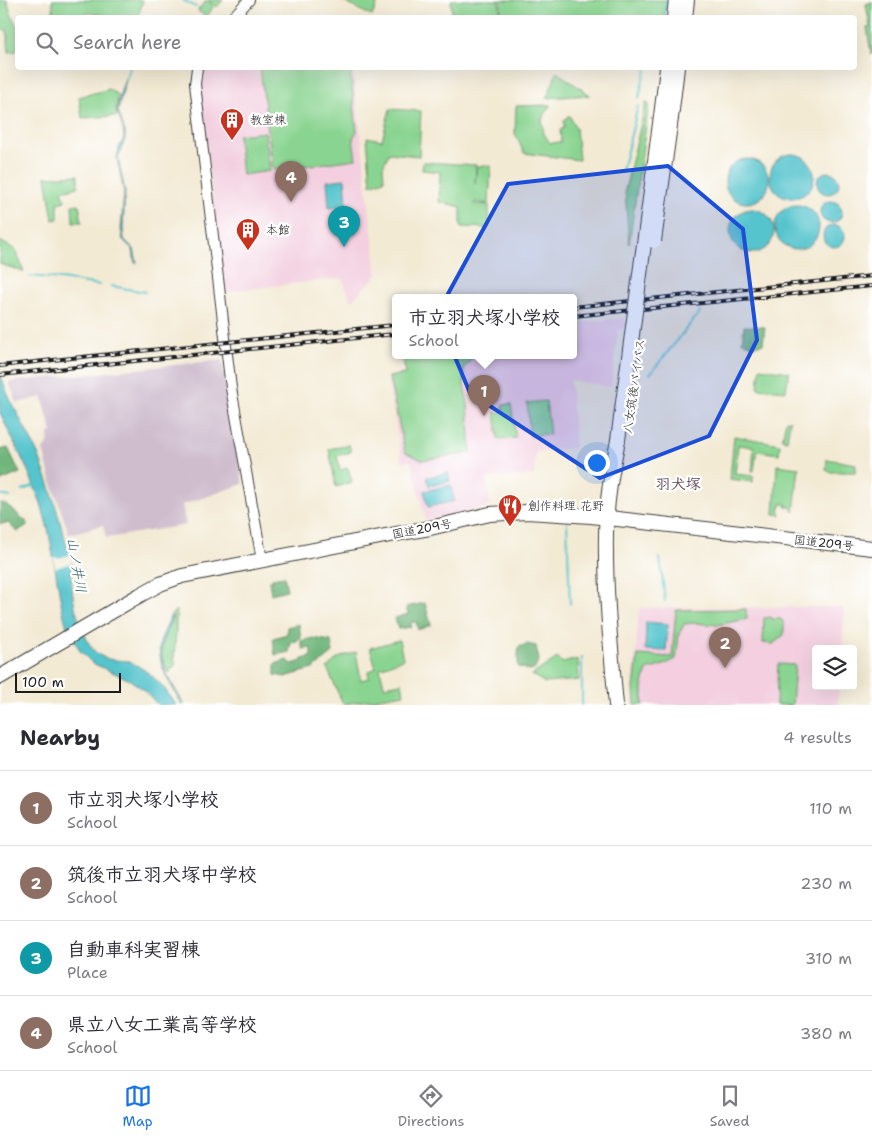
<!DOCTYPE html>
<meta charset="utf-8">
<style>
:root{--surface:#fff;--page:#f7f7f7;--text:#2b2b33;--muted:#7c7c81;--line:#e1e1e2;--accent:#1a73e8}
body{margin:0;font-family:"Shantell Sans","Klee One",sans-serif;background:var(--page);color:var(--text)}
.controls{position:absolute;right:15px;bottom:15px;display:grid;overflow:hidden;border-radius:5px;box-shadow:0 5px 20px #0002}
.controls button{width:45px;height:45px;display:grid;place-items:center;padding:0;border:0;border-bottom:1px solid var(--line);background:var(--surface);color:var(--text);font:25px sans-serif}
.scale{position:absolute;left:15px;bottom:12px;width:106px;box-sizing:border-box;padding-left:5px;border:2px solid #1c1c1c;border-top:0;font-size:14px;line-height:18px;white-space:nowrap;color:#1c1c1c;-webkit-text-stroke:4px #fff;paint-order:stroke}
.you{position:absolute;left:596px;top:462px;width:18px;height:18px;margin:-12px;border:4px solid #fff;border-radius:50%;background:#1a73e8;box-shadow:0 0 0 8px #1a73e833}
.badge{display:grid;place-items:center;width:32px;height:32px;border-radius:50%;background:var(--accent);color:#fff;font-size:16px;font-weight:700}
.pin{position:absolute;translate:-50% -41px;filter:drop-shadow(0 1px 2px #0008)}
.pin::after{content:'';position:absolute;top:26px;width:18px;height:15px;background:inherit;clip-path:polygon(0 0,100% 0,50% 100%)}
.popup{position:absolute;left:392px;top:294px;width:185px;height:65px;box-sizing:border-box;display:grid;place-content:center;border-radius:5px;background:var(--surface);filter:drop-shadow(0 1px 4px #0005);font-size:16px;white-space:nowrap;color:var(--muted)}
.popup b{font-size:19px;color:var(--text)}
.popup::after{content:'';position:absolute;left:50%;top:100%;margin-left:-10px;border:10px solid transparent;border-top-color:var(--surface)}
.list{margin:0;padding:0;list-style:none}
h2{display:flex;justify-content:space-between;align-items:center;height:65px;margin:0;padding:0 20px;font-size:21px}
h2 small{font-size:16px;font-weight:400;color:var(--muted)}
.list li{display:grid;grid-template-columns:32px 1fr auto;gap:15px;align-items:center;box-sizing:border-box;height:75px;padding:0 20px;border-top:1px solid var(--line)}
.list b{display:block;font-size:19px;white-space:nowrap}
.list p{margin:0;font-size:16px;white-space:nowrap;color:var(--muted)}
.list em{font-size:16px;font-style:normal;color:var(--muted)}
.icon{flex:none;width:28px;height:28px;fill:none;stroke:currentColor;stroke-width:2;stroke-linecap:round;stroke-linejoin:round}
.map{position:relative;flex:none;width:872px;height:705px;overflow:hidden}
.search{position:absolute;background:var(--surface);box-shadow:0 5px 20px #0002;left:15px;right:15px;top:15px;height:55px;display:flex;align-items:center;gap:12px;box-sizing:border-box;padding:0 18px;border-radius:5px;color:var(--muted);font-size:19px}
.sheet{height:365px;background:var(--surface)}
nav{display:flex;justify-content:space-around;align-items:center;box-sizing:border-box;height:70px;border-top:1px solid var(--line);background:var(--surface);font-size:14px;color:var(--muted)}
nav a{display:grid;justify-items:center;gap:2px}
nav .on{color:var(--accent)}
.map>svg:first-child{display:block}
.built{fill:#f3cfdf}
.industrial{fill:#cfbdce}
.green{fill:#8ad491;stroke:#537856}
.forest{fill:#6fb67b;stroke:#46694c}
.water{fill:#57c4cd;stroke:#3a7074}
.pier{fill:#f3ead4}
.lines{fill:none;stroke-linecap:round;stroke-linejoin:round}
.stream{stroke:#57c4cd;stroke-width:2}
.minor-casing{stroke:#3c3b38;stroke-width:12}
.highway-casing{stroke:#3c3b38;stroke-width:16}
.minor{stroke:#fff;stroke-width:10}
.highway{stroke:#fff;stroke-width:14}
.rail-casing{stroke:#1c1c1c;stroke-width:4}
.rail{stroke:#fff;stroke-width:2;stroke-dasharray:5.5;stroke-linecap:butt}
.highway-bridge-casing{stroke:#3c3b38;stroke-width:16;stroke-linecap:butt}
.highway-bridge{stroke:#fff;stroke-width:14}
.marked{fill:#1d4ed8;fill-opacity:0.2;stroke:#1d4ed8;stroke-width:4;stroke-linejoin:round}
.labels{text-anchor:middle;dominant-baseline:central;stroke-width:4.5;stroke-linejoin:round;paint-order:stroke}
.poi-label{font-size:12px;fill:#1c1c1c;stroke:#fff;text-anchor:start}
.street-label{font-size:12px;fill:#1c1c1c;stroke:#fff}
.water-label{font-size:14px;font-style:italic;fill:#345f63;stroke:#fff}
.quarter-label{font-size:15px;font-weight:bold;fill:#5e4653;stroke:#fff}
</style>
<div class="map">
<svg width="872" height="705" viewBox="0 0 872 705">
<rect width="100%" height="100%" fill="#fff"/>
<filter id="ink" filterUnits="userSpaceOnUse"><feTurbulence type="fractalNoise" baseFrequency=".02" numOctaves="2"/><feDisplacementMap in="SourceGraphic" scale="10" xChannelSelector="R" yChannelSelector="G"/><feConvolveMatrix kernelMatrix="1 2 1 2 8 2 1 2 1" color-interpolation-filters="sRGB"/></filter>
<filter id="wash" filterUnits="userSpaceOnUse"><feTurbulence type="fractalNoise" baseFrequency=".0096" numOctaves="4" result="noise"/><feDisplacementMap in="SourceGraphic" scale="20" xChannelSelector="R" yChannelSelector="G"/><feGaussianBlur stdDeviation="1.12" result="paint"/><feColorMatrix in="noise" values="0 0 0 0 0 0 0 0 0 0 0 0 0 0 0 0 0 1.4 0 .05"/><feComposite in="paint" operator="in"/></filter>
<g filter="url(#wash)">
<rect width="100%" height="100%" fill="#f3ead4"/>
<g class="built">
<polygon points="203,68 353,68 377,275 351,301 342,278 224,292 199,88"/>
<polygon points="626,318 625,329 618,329 611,387 570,380 575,445 573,448 536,452 534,475 487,478 490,505 475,510 446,517 426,521 411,461 402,461 387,376 404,373 401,355 573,355 573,323"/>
<polygon points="841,607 844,610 842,649 816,649 816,686 839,686 838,705 634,705 633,688 639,608"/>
</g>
<polygon class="industrial" points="222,360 243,484 182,505 186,525 106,538 103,525 69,534 52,484 43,449 48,444 49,433 52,432 42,397 17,403 9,382"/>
<g class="green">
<polygon points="0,0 7,0 11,14 17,26 17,51 9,52 7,30 0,30"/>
<polygon points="52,0 143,0 138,17 119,17 87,13 87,17 54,18"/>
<polygon points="207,0 212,4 209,0 223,0 217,7 214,5 207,17 199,12 198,10"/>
<polygon points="340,0 379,0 372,16"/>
<polygon points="451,0 499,0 500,17 452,17"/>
<polygon points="501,0 667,0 665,18 501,17"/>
<polygon points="872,2 872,54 871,54 867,28 870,27 866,4"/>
<polygon points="260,68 350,68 357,131 353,138 356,159 273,170"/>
<polygon points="557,72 590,95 547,98"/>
<polygon points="109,89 118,95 116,112 117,116 82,118 79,97"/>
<polygon points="646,103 649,104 629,244 625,190"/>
<polygon points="550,105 542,120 544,134 550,143 561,142 560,130 564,128 564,121 569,115 576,128 579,160 524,153 515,134 516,106"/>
<polygon points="390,109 421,111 419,156 389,153 383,166 384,180 371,185 367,137 382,140"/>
<polygon points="265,132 270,171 242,175 238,135"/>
<polygon points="423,162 476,165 475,184 477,166 491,166 489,204 475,202 474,204 489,205 489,228 461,227 461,207 439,202 440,172 422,170"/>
<polygon points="78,175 78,187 62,191 65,201 58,203 58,219 53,220 46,177"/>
<polygon points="79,204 82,222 73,222 72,205"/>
<polygon points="0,241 16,250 24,272 0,264"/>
<polygon points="403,355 470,355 471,360 464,368 464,385 468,404 471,453 422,460 405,452 389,377 405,374"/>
<polygon points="760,368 789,372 786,391 758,388"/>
<polygon points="546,401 550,435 542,434 530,437 527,403"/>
<polygon points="511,404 516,438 498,439 495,411 498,413 503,410 503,405"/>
<polygon points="786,420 790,421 787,440 782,439"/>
<polygon points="734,436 780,444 779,454 757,451 754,471 752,471 754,447 738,445 735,474 753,476 753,482 730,479"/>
<polygon points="349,445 351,452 337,456 340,470 348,468 352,482 336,487 329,449"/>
<polygon points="827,459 856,464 855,472 830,472 826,470"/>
<polygon points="777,465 799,468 794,512 791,507 786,507 787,504 781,504 781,507 779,508 781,515 774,514"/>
<polygon points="746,609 747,619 717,625 694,623 684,624 679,635 676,659 664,665 647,670 643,684 643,705 635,705 634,688 638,655 672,657 676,610"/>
<path d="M176 610V632L174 658 176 664 169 673C154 651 165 639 173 617L171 615Z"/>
<polygon points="771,617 772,619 781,619 784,623 784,635 773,644 763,643 764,618"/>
<polygon points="399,640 403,659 380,668 384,686 402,683 404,694 343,704 327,668 338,658 356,652 361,680 369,678 368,672 376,668 370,648"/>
<polygon points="557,658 563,663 578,659 579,680 545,683 532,675"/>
<polygon points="778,664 795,665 792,705 776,705"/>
</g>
<g class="forest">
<polygon points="744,326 765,327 763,344 753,346 742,342"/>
<polygon points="8,448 20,473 1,481 0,450"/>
<polygon points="0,503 7,505 29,524 17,532 8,523 0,524"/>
<polygon points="284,576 287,590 271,594 269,581 272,580 272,578"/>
<polygon points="425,603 431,625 418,630 416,622 411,622 411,627 398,629 395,618 408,614 406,607"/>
<polygon points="299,624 301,639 291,643 289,652 275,655 273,638 287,634 287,627"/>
<polygon points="313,638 331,641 333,653 313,669 285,677 275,675 275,664 284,661 288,660 292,664 302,661 302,659 311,657 311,648 303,649 301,641"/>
<polygon points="527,644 536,646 539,660 535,669 531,671 518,667 518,655 519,647"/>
</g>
<g class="water">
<polygon points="126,77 127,77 122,94 118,111 125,132 125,139 118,158 125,192 123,228 124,239 134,249 137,263 135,263 133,250 123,240 121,230 124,192 117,158 119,148 124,138 123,128 117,111 121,90"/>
<circle cx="792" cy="176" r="22"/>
<circle cx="747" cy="181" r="22"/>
<circle cx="828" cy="183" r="11"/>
<polygon points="345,179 347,206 329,208 327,181"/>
<circle cx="831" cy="212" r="11"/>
<circle cx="797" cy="227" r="22"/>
<circle cx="752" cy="231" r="22"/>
<circle cx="834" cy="236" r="11"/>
<path d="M0 373 8 395 38 454 51 490 72 564C70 589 74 612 85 635 89 644 93 652 101 656 109 661 120 660 128 661 132 662 135 665 138 666 155 676 166 689 176 705H158L144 690 130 680 92 663 81 652 67 628 62 608 49 533 41 503 28 471 0 413Z"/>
<polygon points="448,473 450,481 429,486 427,477"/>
<polygon points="451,485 454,501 428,507 424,491"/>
<path d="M170 616 172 617C169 628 163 636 161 647 158 665 176 689 184 705H182L180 701C170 682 156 664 160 642 162 633 168 626 170 616Z"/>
<polygon points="646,622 668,624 666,651 645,650"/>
</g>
<polygon class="pier" points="70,555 72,563 55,568 53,557 58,558"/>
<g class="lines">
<g class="stream">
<polyline points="183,0 196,7"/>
<polyline points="208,17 209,18"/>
<polyline points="664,18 666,0"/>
<polyline points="126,79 130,68"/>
<polyline points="639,98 642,83 647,68"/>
<polyline points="622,171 638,106"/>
<polyline points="30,276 61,279 99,285"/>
<polyline points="111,286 145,292"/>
<polyline points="650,374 700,312"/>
<polyline points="23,490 35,485"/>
<polyline points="0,495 10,497"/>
<polyline points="567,522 570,604"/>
<polyline points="660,558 665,601"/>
<polyline points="582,657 582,705"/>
</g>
</g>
</g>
<g filter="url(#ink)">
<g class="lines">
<g class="minor-casing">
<g id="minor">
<polyline points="232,18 249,0"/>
<polyline points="197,68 195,84 231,388 262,560"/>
</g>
</g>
<g class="highway-casing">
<g id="highway">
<polyline points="674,18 676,0"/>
<polyline points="685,18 687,0"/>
<polyline points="661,116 667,68"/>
<polyline points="671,118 677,68"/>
<polyline points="0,677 140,595 160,584 182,576 385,536 430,528 490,514 527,512 591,516 872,548"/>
<path d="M616 705C611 649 605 590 606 534 606 502 612 470 618 440"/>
</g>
</g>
<use href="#minor" class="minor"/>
<use href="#highway" class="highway"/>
<g class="rail-casing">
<g id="rail">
<polyline points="573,307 872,276"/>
<polyline points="573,316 872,286"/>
<polyline points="0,366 62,359 395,325"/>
<polyline points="0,375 395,334"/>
</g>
</g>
<use href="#rail" class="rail"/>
<g class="highway-bridge-casing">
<g id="highway-bridge">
<polyline points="654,241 671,118"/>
<polyline points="618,440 661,116"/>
</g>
</g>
<use href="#highway-bridge" class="highway-bridge"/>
</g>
</g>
<path class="marked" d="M668 166 743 229 757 340 709 436 600 478 470 393 437 314 508 184Z"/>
<defs>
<g id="building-pin" transform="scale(1.25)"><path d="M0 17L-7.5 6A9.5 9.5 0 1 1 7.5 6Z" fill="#c8321e" stroke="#fff"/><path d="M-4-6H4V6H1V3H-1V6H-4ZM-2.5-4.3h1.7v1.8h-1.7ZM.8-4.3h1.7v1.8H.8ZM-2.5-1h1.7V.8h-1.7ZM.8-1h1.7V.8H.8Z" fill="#fff"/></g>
<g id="restaurant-pin" transform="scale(1.25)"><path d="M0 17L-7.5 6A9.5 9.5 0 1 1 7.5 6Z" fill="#c8321e" stroke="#fff"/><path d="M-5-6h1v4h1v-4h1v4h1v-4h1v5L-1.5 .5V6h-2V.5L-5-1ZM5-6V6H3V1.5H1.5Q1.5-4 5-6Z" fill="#fff"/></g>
</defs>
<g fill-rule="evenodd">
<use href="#building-pin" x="232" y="120"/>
<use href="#building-pin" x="248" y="230"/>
<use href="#restaurant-pin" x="510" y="506"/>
</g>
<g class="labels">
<g class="poi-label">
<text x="250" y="120">教室棟</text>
<text x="266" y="230">本館</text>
<text x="528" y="506">創作料理 花野</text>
</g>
<g class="street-label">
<text transform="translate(634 386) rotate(-82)">八女筑後バイパス</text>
<text transform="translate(422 529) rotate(-11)">国道209号</text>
<text transform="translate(824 543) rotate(6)">国道209号</text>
</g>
<g class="water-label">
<text transform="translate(77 565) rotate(80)">山ノ井川</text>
</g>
<g class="quarter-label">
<text x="678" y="484">羽犬塚</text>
</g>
</g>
</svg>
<div class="controls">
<button><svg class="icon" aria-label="layers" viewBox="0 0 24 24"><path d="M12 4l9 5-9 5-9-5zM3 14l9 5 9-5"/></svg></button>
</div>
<div class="scale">100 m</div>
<div class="you"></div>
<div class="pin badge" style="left:484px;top:416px;background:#8d6e63">1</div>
<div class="popup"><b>市立羽犬塚小学校</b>School</div>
<div class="pin badge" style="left:725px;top:668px;background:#8d6e63">2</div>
<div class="pin badge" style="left:344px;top:247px;background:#0f9aa8">3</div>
<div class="pin badge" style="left:291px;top:202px;background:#8d6e63">4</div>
<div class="search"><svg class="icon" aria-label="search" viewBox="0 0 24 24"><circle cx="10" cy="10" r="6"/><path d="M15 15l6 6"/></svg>Search here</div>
</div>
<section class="sheet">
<h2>Nearby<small>4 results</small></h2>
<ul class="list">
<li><span class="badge" style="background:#8d6e63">1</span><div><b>市立羽犬塚小学校</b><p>School</p></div><em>110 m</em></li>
<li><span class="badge" style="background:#8d6e63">2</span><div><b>筑後市立羽犬塚中学校</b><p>School</p></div><em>230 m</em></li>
<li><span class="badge" style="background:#0f9aa8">3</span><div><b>自動車科実習棟</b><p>Place</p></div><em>310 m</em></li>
<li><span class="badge" style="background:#8d6e63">4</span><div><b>県立八女工業高等学校</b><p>School</p></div><em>380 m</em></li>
</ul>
</section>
<nav>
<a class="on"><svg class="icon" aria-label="map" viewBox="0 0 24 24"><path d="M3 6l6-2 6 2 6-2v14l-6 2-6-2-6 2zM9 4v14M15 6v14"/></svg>Map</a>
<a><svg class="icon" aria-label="directions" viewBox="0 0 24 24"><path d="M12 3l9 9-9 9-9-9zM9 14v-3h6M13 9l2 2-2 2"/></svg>Directions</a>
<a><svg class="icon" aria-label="saved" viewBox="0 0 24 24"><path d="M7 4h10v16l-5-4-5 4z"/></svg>Saved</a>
</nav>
